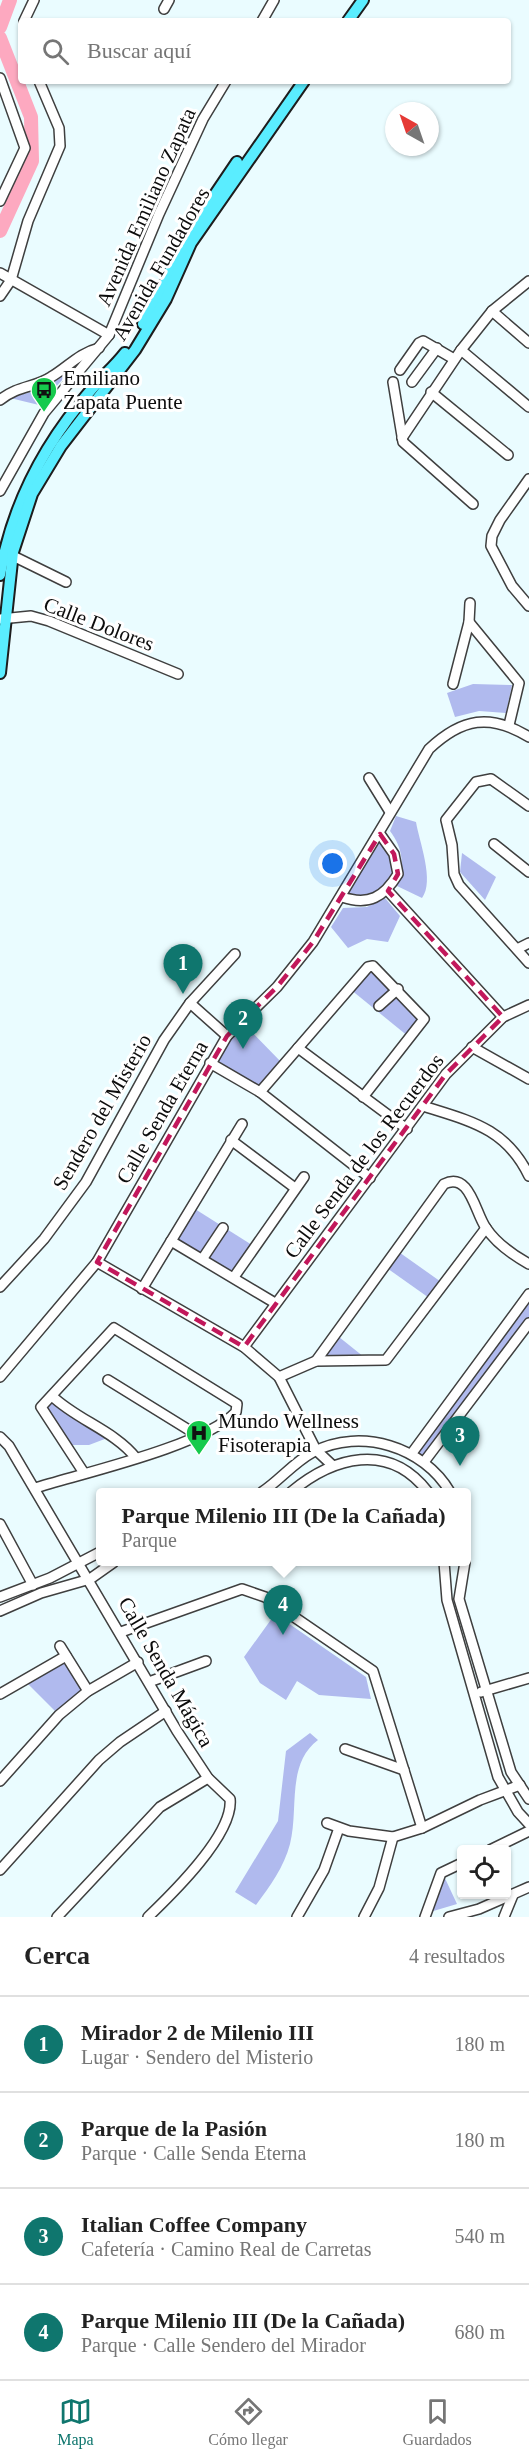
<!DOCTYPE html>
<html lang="es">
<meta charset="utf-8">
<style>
:root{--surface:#fff;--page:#f6f6f6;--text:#222;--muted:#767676;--line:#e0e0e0;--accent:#0f766e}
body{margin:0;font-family:"Times New Roman",serif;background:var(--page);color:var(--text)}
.controls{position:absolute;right:18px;bottom:18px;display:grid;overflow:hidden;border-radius:6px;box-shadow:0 2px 4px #0004}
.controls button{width:54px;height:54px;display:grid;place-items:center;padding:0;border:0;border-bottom:2px solid var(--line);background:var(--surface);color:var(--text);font:30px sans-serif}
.compass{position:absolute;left:385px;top:102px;width:54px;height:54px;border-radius:50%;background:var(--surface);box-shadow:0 2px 4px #0004;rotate:320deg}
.you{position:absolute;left:333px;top:864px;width:21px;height:21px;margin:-15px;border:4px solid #fff;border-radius:50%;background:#1a73e8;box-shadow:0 0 0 9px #1a73e833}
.badge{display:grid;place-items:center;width:39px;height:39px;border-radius:50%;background:var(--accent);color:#fff;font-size:20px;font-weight:700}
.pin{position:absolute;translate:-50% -50px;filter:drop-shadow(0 2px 3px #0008)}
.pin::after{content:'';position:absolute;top:32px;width:21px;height:18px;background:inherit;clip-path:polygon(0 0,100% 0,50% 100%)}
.popup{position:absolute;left:96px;top:1488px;width:375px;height:78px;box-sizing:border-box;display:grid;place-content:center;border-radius:6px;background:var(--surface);filter:drop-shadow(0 2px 4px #0005);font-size:20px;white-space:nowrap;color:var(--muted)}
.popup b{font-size:22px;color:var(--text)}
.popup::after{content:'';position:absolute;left:50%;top:100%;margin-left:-12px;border:12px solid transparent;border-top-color:var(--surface)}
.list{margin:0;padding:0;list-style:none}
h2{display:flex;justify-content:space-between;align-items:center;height:78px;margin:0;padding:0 24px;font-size:26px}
h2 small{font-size:20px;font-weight:400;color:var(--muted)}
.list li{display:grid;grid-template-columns:39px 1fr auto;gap:18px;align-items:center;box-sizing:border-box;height:96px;padding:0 24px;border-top:2px solid var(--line)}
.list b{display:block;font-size:22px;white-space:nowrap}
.list p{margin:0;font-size:20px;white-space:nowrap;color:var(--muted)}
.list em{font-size:20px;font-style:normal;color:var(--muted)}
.icon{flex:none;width:33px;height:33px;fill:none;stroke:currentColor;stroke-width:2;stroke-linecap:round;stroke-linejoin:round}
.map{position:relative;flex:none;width:529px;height:1917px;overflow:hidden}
.search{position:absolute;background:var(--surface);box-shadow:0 2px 4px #0004;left:18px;right:18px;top:18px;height:66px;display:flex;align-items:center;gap:15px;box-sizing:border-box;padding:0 21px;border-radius:6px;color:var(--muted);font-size:22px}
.sheet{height:462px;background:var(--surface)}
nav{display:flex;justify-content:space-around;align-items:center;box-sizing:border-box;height:84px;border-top:2px solid var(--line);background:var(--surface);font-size:16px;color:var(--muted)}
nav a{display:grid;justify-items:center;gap:3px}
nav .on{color:var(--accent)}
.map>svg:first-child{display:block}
.green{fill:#b0baee}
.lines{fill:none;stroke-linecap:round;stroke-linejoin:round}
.river{stroke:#fda9c0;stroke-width:14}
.minor-casing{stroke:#3f3f3f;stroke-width:12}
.major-casing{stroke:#1d1d1d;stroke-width:14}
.minor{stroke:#fff;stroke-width:9}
.major{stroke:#5aedff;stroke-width:10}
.marked{fill:none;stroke:#c2185b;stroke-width:4.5;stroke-dasharray:12 8;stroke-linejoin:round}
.labels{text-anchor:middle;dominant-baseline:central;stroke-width:6;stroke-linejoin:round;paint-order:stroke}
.street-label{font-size:21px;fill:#0c0c0c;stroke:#fff}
.poi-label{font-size:21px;fill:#0c0c0c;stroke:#fff;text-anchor:start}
</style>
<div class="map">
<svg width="529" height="1917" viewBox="0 0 529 1917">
<rect width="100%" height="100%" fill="#eafcff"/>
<g class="green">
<polygon points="76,365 39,405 10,398 48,387"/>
<polygon points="473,684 512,685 506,713 479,711 455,717 447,693"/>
<path d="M396 816 416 822C419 841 435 881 422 898L397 886C405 866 403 848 390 831Z"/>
<polygon points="380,834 388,843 398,874 370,899 342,897"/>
<polygon points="462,853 496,877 485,900 460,872"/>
<polygon points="385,898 400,916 388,942 367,939 348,948 331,927 343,908 367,907"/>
<polygon points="368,967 423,1015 409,1037 350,989"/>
<polygon points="241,1021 283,1064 260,1092 210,1063"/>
<polygon points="195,1209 252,1245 232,1274 175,1241"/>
<polygon points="396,1250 444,1284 432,1300 384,1266"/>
<polygon points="529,1294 529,1323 424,1462 412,1453"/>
<polygon points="334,1333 369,1361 316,1361"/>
<polygon points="52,1396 110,1437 89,1445 68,1445 42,1404"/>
<polygon points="275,1614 366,1677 371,1699 319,1695 297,1681 286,1700 260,1683 244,1657"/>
<polygon points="66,1656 88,1691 59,1715 24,1680"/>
<path d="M310 1733 318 1740C286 1764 299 1809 290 1844 284 1867 270 1886 256 1905L235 1892 278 1821 286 1751Z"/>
<polygon points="443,1874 457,1904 430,1912"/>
</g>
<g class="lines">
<g class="river">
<polyline points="0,27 10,0"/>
<polyline points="0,38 31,117 32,161 0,231"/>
</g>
<g class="minor-casing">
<g id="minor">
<polyline points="164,9 169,0"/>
<polyline points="24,21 34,0"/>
<polyline points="262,21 274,0"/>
<polyline points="0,78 25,148 0,201"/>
<polyline points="0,273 109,335"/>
<polyline points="0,296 11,280 28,221 60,146 59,128 39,81"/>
<polyline points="492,311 529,343"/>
<polyline points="461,350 529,407"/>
<polyline points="400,370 419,343 423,341 454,359"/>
<polyline points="393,382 403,442 473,504"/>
<polyline points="412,382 437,348"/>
<polyline points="431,392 508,455"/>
<path d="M0 400C19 385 34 388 51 377 68 367 79 353 99 348"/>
<polyline points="402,438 461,350 492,311 529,281"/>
<polyline points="529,479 500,520 492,536 491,546 512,586 529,606"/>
<polyline points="0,491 44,413 109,335 159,214 203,119 226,81"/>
<polyline points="13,556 66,582"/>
<polyline points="0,619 31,616 49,621 178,674"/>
<polyline points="469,622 519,683 509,725"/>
<polyline points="453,684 469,622 470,603"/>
<polyline points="369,778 390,812"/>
<polyline points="529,806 491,779 476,782 446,820 452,845 454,874 459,885 529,963"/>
<polyline points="494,844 529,872"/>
<polyline points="388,891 503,1017"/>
<path d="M342 897C369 906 384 897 398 874L394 854 380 834"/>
<polyline points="517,949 529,943"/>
<polyline points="190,1003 227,1036"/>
<polyline points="379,1006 398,989"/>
<polyline points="472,1047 529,1079"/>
<polyline points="298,1048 407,1129"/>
<polyline points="210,1063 260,1092 370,1178"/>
<polyline points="260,1092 368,967 373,966 424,1019 363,1097"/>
<path d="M423 1106C470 1121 506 1128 529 1176"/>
<polyline points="231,1140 295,1188"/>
<polyline points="171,1241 275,1303"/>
<polyline points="203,1258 223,1228"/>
<polyline points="97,1262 244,1347 279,1377 316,1450 332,1465"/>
<polyline points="234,1277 304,1177"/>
<polyline points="0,1287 44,1239 86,1182 164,1040 190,1003 235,954"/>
<polyline points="142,1289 242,1124"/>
<polyline points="244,1347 446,1074 503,1017 529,1005"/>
<path d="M316 1361 444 1184C470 1171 475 1213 486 1228 496 1243 513 1255 529 1264"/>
<path d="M0 1377 97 1262 227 1036 277 987 313 942 429 749C462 718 490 713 529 737"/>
<polyline points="279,1377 316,1361 386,1360 486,1228"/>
<polyline points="108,1380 197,1435"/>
<path d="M52 1396C77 1420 115 1431 136 1458"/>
<path d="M0 1437 9 1446 177 1731 208 1778 230 1799C234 1834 172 1894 148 1917"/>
<polyline points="412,1453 529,1294"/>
<polyline points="424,1462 529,1323"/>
<path d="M35 1488C83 1473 204 1446 236 1412L237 1404 114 1328 41 1407 84 1473"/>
<path d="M262 1492C280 1480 293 1463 313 1452 361 1427 424 1447 450 1492"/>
<path d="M291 1492C333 1457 389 1441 428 1492"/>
<polyline points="0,1524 33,1585"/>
<polyline points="444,1562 447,1600 498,1777 518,1812 529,1824"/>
<polyline points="465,1562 459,1599 511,1772 529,1799"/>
<polyline points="0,1597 50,1578 100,1552"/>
<polyline points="0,1611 41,1593 90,1579 114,1562"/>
<polyline points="121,1632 242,1589 265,1597 373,1671 422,1828"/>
<polyline points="60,1646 88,1691"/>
<polyline points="149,1682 206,1661"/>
<polyline points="481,1692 529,1678"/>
<polyline points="0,1694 66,1656"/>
<polyline points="345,1749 404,1770"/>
<polyline points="0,1781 59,1715 88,1691 138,1662"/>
<polyline points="327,1823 349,1831 393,1837 422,1828 480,1800 520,1785"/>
<polyline points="490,1850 529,1831"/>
<polyline points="0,1870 99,1760 120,1742 166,1711"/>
<polyline points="57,1917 160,1807 208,1778"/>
<polyline points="297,1917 324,1870 339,1828"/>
<polyline points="364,1917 379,1888 393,1837"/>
<polyline points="425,1917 441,1873 462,1863"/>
<polyline points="449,1917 479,1909 529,1887"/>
<polyline points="504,1917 513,1895"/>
</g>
</g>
<g class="major-casing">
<g id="major">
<polyline points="348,21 363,0"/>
<polyline points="143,324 158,298 183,242 237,162"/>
<path d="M0 575C12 505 44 444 91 390 102 377 115 366 125 353"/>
<polyline points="0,673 13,552 32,494 61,446 135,350 166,299 191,243 304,81"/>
</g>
</g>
<use href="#minor" class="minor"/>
<use href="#major" class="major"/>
</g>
<path class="marked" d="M380 834 394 854 398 874 388 891 503 1017 446 1074 244 1347 97 1262 227 1036 277 987 313 942Z"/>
<defs>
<g id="bus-pin" transform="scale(1.35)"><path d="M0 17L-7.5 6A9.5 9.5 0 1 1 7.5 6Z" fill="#16ca4d" stroke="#fff"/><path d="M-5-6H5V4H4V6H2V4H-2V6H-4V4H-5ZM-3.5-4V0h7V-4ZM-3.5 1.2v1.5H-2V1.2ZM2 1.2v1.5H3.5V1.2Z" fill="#111"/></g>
<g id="hospital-pin" transform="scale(1.35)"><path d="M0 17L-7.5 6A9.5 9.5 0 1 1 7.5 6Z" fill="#16ca4d" stroke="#fff"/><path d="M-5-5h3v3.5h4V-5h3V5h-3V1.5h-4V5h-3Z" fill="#111"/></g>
</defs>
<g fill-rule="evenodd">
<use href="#bus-pin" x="44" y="390"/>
<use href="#hospital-pin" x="199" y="1433"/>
</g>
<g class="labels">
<g class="street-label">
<text transform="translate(146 207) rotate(-66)">Avenida Emiliano Zapata</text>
<text transform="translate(161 264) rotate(-60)">Avenida Fundadores</text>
<text transform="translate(99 624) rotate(21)">Calle Dolores</text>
<text transform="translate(102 1112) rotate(-60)">Sendero del Misterio</text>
<text transform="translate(162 1112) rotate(-60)">Calle Senda Eterna</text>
<text transform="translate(364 1156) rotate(-53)">Calle Senda de los Recuerdos</text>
<text transform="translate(166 1672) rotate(60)">Calle Senda Mágica</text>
</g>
<g class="poi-label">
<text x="63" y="378">Emiliano<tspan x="63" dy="24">Zapata Puente</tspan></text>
<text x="218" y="1421">Mundo Wellness<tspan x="218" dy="24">Fisoterapia</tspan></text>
</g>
</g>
</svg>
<div class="controls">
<button><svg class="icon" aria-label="locate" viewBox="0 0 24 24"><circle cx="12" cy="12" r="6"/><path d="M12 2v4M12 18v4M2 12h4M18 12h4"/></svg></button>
</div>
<svg class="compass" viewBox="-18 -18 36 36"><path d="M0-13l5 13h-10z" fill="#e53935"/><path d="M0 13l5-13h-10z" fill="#767676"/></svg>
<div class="you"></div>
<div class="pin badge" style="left:183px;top:994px">1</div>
<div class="pin badge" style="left:243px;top:1049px">2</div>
<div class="pin badge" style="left:460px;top:1466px">3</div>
<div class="pin badge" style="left:283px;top:1635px">4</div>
<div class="popup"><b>Parque Milenio III (De la Cañada)</b>Parque</div>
<div class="search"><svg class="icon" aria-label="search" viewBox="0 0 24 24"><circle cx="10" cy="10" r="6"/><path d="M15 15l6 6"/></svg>Buscar aquí</div>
</div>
<section class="sheet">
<h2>Cerca<small>4 resultados</small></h2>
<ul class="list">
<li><span class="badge">1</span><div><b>Mirador 2 de Milenio III</b><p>Lugar · Sendero del Misterio</p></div><em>180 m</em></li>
<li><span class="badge">2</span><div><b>Parque de la Pasión</b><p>Parque · Calle Senda Eterna</p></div><em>180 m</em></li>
<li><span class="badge">3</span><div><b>Italian Coffee Company</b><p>Cafetería · Camino Real de Carretas</p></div><em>540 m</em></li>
<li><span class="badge">4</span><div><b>Parque Milenio III (De la Cañada)</b><p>Parque · Calle Sendero del Mirador</p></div><em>680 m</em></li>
</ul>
</section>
<nav>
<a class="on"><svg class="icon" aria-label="map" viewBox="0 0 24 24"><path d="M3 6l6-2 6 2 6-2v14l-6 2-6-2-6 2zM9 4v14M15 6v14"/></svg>Mapa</a>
<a><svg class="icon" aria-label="directions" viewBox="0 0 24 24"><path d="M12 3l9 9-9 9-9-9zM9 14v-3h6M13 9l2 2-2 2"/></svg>Cómo llegar</a>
<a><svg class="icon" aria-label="saved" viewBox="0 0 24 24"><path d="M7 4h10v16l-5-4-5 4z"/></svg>Guardados</a>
</nav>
